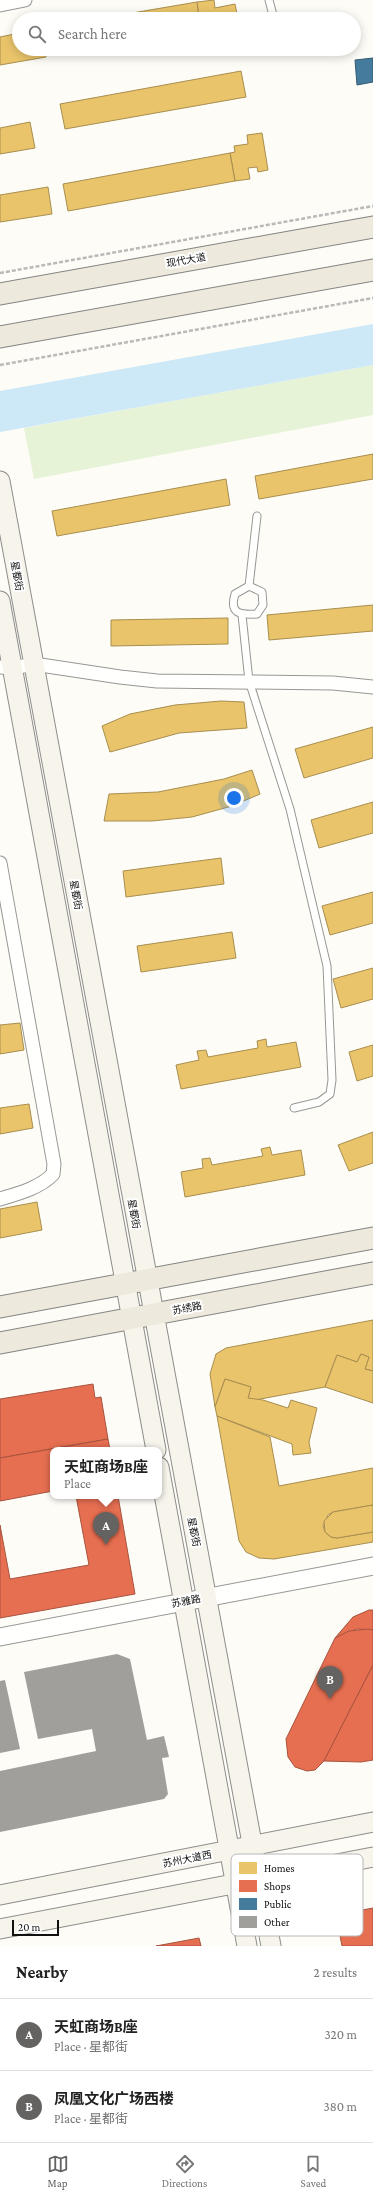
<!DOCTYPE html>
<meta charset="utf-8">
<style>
:root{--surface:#fff;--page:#f2f2f2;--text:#222;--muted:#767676;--line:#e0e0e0;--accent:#646362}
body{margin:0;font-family:"Crimson Pro","Noto Sans SC",serif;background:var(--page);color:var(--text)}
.scale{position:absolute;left:12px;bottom:10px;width:47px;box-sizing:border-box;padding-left:4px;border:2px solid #111;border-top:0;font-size:11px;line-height:14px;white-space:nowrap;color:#111;-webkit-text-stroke:3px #fff;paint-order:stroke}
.you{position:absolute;left:234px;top:798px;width:14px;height:14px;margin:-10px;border:3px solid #fff;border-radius:50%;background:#1a73e8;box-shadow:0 0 0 6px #1a73e833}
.badge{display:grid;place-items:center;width:26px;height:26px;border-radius:50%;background:var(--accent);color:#fff;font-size:13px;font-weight:700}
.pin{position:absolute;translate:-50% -33px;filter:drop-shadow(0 1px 2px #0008)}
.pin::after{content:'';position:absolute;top:21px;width:14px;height:12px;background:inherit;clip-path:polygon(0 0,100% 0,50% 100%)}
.popup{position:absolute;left:50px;top:1447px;width:112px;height:52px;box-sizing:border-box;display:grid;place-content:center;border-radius:8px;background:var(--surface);filter:drop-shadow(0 1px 3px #0005);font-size:13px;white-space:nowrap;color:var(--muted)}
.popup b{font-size:15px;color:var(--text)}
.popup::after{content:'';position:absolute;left:50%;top:100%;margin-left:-8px;border:8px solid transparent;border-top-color:var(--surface)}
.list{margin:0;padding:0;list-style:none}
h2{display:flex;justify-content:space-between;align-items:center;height:52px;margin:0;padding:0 16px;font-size:17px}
h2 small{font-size:13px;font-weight:400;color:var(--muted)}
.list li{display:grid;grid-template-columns:26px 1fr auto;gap:12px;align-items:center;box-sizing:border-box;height:72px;padding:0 16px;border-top:1px solid var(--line)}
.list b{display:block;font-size:15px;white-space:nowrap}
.list p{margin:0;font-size:13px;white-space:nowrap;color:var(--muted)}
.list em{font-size:13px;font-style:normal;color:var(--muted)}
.icon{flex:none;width:22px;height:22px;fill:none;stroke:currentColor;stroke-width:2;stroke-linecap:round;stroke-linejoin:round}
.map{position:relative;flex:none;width:373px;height:1946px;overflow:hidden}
.search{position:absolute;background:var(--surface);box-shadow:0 2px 10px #0003;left:12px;right:12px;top:12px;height:44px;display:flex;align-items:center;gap:10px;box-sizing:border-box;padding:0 14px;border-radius:22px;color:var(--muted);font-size:15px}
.sheet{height:196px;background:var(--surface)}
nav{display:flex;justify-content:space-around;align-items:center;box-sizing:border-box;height:56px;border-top:1px solid var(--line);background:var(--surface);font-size:11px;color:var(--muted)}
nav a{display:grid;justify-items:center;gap:2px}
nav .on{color:var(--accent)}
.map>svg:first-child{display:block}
.green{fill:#e7f3d7}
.water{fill:#cde8f7}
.homes{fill:#e9c46a;stroke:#a88e4f}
.shops{fill:#e76f51;stroke:#a7533e}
.public{fill:#457b9d;stroke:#355b73}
.building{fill:#a19f9c}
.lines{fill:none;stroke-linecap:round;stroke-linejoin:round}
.service-casing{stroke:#979795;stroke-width:9}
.minor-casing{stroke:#979795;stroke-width:15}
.tertiary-casing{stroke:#979795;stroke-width:19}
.secondary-casing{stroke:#8e8d8b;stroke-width:21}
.primary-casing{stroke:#858482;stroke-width:23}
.path{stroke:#b9b9b8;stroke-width:2.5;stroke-dasharray:4 2;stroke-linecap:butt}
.service{stroke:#fffffe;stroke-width:7}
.minor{stroke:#fffffe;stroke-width:13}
.tertiary{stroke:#fffffe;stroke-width:17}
.secondary{stroke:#f6f4eb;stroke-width:19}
.primary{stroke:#ede9dc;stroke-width:21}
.labels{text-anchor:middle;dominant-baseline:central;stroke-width:4;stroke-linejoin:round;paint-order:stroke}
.street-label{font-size:10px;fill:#111;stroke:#fff}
.key{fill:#fff;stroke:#b8b8b8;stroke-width:1}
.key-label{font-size:11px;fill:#111}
</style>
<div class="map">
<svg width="373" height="1946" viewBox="0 0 373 1946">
<rect width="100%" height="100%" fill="#fdfcf7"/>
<polygon class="green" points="373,365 373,415 34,479 24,428"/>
<polygon class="water" points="373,324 373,365 0,432 0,391"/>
<g class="homes">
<polygon points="214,0 215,8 235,4 238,19 199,19 197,2"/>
<polygon points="197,2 199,19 97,19"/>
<polygon points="19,33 19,49 44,49 46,57 0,65 0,37"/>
<polygon points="241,71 246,97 65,129 60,104"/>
<polygon points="30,122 35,148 0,154 0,128"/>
<polygon points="262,133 268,170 258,172 257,167 248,168 250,179 235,181 230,153 235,152 234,146 248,144 247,135"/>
<polygon points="230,153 235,181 68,211 63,184"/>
<polygon points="48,187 52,214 0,222 0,195"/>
<polygon points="373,454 373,479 259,499 255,476"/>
<polygon points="226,479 230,505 57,536 52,511"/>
<polygon points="373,605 373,631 269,640 267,615"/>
<polygon points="228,618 228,644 111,646 111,620"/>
<polygon points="221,701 244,702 247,728 179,733 110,752 102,726 130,714 175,705"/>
<polygon points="373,727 373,758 304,778 295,749"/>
<polygon points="252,770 260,794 232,806 192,817 152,821 104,821 109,794 158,792 224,779"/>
<polygon points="373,802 373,833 319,848 311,820"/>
<polygon points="221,858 224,884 126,897 123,871"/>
<polygon points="373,892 373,923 330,935 322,906"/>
<polygon points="232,932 236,958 141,972 137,946"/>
<polygon points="373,968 373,999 341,1008 333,979"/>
<polygon points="20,1023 24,1050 0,1054 0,1025"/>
<polygon points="266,1039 267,1047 296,1042 301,1067 181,1089 176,1065 199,1060 197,1051 206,1050 208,1057 258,1048 257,1041"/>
<polygon points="373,1045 373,1076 357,1081 349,1052"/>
<polygon points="29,1104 33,1128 0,1134 0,1108"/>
<polygon points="373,1132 373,1163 349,1171 338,1145"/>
<polygon points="270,1147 272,1155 301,1150 305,1175 185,1197 181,1172 203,1168 202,1159 210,1158 212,1165 263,1156 261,1149"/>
<polygon points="37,1202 42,1230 0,1238 0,1209"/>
<polygon points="373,1320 373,1371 365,1369 369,1357 361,1354 357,1362 337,1355 325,1387 255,1400 248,1398 251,1387 225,1379 215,1407 210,1374 216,1354 226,1348"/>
<polygon points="361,1354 369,1357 365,1369 373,1371 373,1403 325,1387 337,1355 357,1362"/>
<polygon points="225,1379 251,1387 248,1398 263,1400 288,1408 291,1400 317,1408 309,1442 311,1453 293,1455 292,1444 217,1416 215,1407"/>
<polygon points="217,1416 270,1437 279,1486 373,1468 373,1505 333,1512 328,1515 323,1526 325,1532 331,1537 337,1538 373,1532 373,1542 274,1559 259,1558 246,1552 239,1541"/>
<polygon points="373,1505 373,1532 337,1538 331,1537 325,1532 324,1521 333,1512"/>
</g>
<g class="shops">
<polygon points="93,1384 95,1398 101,1397 108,1439 0,1458 0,1399"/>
<polygon points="108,1439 110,1450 53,1450 53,1491 0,1501 0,1458"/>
<polygon points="76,1496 118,1496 135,1594 0,1618 0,1525 10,1579 89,1565"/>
<polygon points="369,1610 373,1610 373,1630 357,1629 335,1638 353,1617"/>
<polygon points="368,1629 373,1630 373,1665 324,1761 315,1770 307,1771 295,1767 288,1757 286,1739 335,1638 349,1631"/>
<polygon points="373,1665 373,1760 361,1762 324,1761"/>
<polygon points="373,1908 373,1946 342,1946 336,1915"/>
<polygon points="199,1938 201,1946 156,1946"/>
</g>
<polygon class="public" points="373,58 373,82 357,85 355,60"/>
<g class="building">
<polygon points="117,1654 130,1659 147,1740 164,1736 169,1757 162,1758 168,1794 164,1799 0,1832 0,1771 96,1751 92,1729 38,1739 24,1672"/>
<polygon points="5,1680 20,1749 0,1753 0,1681"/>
</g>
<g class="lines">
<g class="service-casing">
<g id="service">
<polyline points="269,0 274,19"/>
<path d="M249 586 262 592 263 605 257 614C240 615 229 614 235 594L249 586 257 516"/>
<polyline points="242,615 249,681 290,809 327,966 332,1080 330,1094 319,1102 294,1108"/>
</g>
</g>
<g class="minor-casing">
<g id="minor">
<polyline points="0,5 25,0"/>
<polyline points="0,667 13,668 34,664 120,677 157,681 333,683 373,687"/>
<path d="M0 863 54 1164 53 1174C40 1188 17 1194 0 1199"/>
</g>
</g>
<g class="tertiary-casing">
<polyline id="tertiary" points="0,1637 373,1566"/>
</g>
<g class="secondary-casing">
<g id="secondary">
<polyline points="0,481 271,1946"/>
<polyline points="0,601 156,1450"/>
<polyline points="159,1467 247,1946"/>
<polyline points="0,1895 373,1822"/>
<polyline points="0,1929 373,1857"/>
</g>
</g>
<g class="primary-casing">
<g id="primary">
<polyline points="0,294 373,227"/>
<polyline points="0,337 373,270"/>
<polyline points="0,1307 373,1238"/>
<polyline points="0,1343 373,1273"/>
</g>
</g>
<g class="path">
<polyline points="0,273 373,206"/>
<polyline points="0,365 373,298"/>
</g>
<use href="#service" class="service"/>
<use href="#minor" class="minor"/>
<use href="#tertiary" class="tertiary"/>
<use href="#secondary" class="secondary"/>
<use href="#primary" class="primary"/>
</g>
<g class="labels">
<g class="street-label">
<text transform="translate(186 260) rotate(-10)">现代大道</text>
<text transform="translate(17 576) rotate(80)">星都街</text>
<text transform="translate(76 895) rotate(80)">星都街</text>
<text transform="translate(134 1214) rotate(80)">星都街</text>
<text transform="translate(187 1308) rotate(-11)">苏绣路</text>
<text transform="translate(194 1532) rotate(79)">星都街</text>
<text transform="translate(186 1601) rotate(-11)">苏雅路</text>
<text transform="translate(187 1859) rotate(-11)">苏州大道西</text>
</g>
</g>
<rect x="231" y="1854" width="132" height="82" rx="6" class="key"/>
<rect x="239" y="1862" width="18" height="12" fill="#e9c46a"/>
<rect x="239" y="1880" width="18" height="12" fill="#e76f51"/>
<rect x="239" y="1898" width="18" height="12" fill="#457b9d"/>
<rect x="239" y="1916" width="18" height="12" fill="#a19f9c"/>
<g class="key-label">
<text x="264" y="1872">Homes</text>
<text x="264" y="1890">Shops</text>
<text x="264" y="1908">Public</text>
<text x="264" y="1926">Other</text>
</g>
</svg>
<div class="scale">20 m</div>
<div class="you"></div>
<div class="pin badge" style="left:106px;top:1545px">A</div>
<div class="popup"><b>天虹商场B座</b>Place</div>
<div class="pin badge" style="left:330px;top:1699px">B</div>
<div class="search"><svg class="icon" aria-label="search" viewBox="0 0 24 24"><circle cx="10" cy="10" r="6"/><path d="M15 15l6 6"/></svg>Search here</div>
</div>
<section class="sheet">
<h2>Nearby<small>2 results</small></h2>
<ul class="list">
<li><span class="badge">A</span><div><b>天虹商场B座</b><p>Place · 星都街</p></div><em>320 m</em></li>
<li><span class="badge">B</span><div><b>凤凰文化广场西楼</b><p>Place · 星都街</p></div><em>380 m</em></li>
</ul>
</section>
<nav>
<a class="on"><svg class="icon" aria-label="map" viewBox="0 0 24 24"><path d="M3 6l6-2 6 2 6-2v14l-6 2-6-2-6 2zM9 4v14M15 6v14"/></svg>Map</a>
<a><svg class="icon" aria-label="directions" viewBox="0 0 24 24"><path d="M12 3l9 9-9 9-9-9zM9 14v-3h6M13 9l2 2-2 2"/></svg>Directions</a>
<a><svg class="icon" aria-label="saved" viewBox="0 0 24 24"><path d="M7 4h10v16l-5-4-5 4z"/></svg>Saved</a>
</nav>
